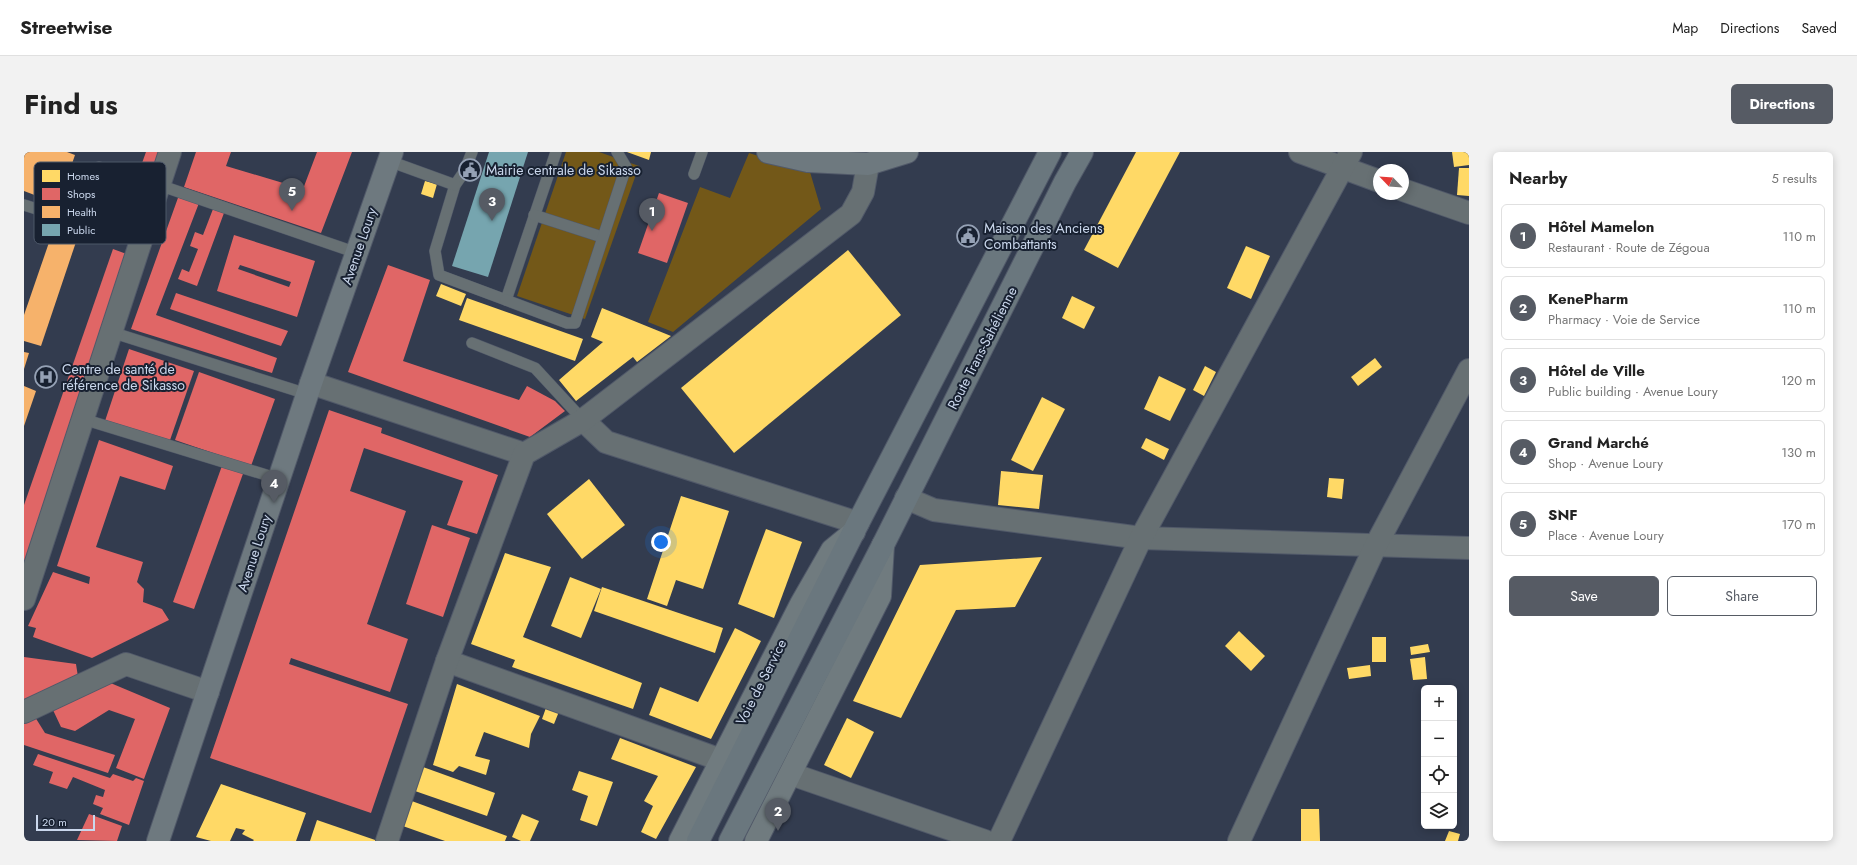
<!DOCTYPE html>
<meta charset="utf-8">
<style>
:root{--surface:#fff;--page:#f2f2f2;--text:#222;--muted:#767676;--line:#e0e0e0;--accent:#565b64}
body{margin:0;font-family:Jost,sans-serif;background:var(--page);color:var(--text)}
.controls{position:absolute;right:12px;bottom:12px;display:grid;overflow:hidden;border-radius:6px;box-shadow:0 2px 10px #0003}
.controls button{width:36px;height:36px;display:grid;place-items:center;padding:0;border:0;border-bottom:1px solid var(--line);background:var(--surface);color:var(--text);font:20px sans-serif}
.compass{position:absolute;left:1349px;top:12px;width:36px;height:36px;border-radius:50%;background:var(--surface);box-shadow:0 2px 10px #0003;rotate:295deg}
.scale{position:absolute;left:12px;bottom:10px;width:59px;box-sizing:border-box;padding-left:4px;border:2px solid #cad7ec;border-top:0;font-size:11px;line-height:14px;white-space:nowrap;color:#cad7ec;-webkit-text-stroke:3px #182131;paint-order:stroke}
.you{position:absolute;left:637px;top:390px;width:14px;height:14px;margin:-10px;border:3px solid #fff;border-radius:50%;background:#1a73e8;box-shadow:0 0 0 6px #1a73e833}
.badge{display:grid;place-items:center;width:26px;height:26px;border-radius:50%;background:var(--accent);color:#fff;font-size:13px;font-weight:700}
.pin{position:absolute;translate:-50% -33px;filter:drop-shadow(0 1px 2px #0008)}
.pin::after{content:'';position:absolute;top:21px;width:14px;height:12px;background:inherit;clip-path:polygon(0 0,100% 0,50% 100%)}
.list{margin:0;padding:0;list-style:none}
h2{display:flex;justify-content:space-between;align-items:center;height:52px;margin:0;padding:0 16px;font-size:17px}
h2 small{font-size:13px;font-weight:400;color:var(--muted)}
.list li{display:grid;grid-template-columns:26px 1fr auto;gap:12px;align-items:center;box-sizing:border-box;height:64px;margin:0 8px 8px;padding:0 8px;border:1px solid var(--line);border-radius:6px}
.list b{display:block;font-size:15px;white-space:nowrap}
.list p{margin:0;font-size:13px;white-space:nowrap;color:var(--muted)}
.list em{font-size:13px;font-style:normal;color:var(--muted)}
.actions{display:flex;gap:8px;padding:12px 16px}
.actions a{flex:1;padding:9px 0;border:1px solid var(--accent);border-radius:6px;text-align:center;font-size:14px;color:var(--accent)}
.actions .main{background:var(--accent);color:#fff}
.icon{flex:none;width:22px;height:22px;fill:none;stroke:currentColor;stroke-width:2;stroke-linecap:round;stroke-linejoin:round}
.map{position:relative;flex:none;width:1445px;height:689px;overflow:hidden;border-radius:6px}
header{display:flex;align-items:center;gap:24px;box-sizing:border-box;height:56px;padding:0 20px;background:var(--surface);border-bottom:1px solid var(--line)}
header strong{font-size:19px}
nav{display:flex;gap:22px;margin-inline-start:auto;font-size:14px}
.intro{display:flex;align-items:center;justify-content:space-between;box-sizing:border-box;height:96px;padding:0 24px}
h1{margin:0;font-size:28px}
.button{padding:10px 18px;border-radius:6px;background:var(--accent);color:#fff;font-size:14px;font-weight:700}
main{display:flex;gap:24px;padding:0 24px}
aside{flex:1;background:var(--surface);border-radius:6px;box-shadow:0 2px 10px #0003}
.map>svg:first-child{display:block}
.green{fill:#735818}
.homes{fill:#ffd966}
.shops{fill:#e06666;fill-rule:evenodd}
.health{fill:#f6b26b}
.public{fill:#76a5af}
.lines{fill:none;stroke-linecap:round;stroke-linejoin:round}
.lane-casing{stroke:#515969;stroke-width:12}
.street-casing{stroke:#515969;stroke-width:24}
.secondary-casing{stroke:#515969;stroke-width:24}
.primary-casing{stroke:#515969;stroke-width:24}
.highway-casing{stroke:#515969;stroke-width:24}
.lane{stroke:#677073;stroke-width:11}
.street{stroke:#677073;stroke-width:22}
.secondary{stroke:#707b7f;stroke-width:22}
.primary{stroke:#6e797f;stroke-width:22}
.highway{stroke:#6a777e;stroke-width:22}
.labels{text-anchor:middle;dominant-baseline:central;stroke-width:4;stroke-linejoin:round;paint-order:stroke}
.poi-label{font-size:14px;fill:#cad7ec;stroke:#182131;text-anchor:start}
.street-label{font-size:14px;fill:#cad7ec;stroke:#182131}
.key{fill:#182131;stroke:#4d5869;stroke-width:1}
.key-label{font-size:11px;fill:#cad7ec}
</style>
<header>
<strong>Streetwise</strong>
<nav><a>Map</a><a>Directions</a><a>Saved</a></nav>
</header>
<div class="intro"><h1>Find us</h1><a class="button">Directions</a></div>
<main>
<div class="map">
<svg width="1445" height="689" viewBox="0 0 1445 689">
<rect width="100%" height="100%" fill="#333c4f"/>
<g class="green">
<polygon points="542,0 575,0 615,14 561,167 493,144"/>
<polygon points="725,1 786,20 797,57 649,180 624,170 676,35 706,46"/>
</g>
<g class="homes">
<polygon points="603,0 627,0 625,8"/>
<polygon points="1112,0 1156,0 1094,116 1060,98"/>
<polygon points="1428,0 1445,0 1445,13 1430,15"/>
<polygon points="1435,16 1445,16 1445,44 1433,43"/>
<polygon points="401,29 413,32 409,46 397,42"/>
<polygon points="1222,94 1246,104 1227,147 1203,136"/>
<polygon points="824,98 877,163 710,301 657,236"/>
<polygon points="417,132 442,142 437,154 412,144"/>
<polygon points="1048,144 1071,155 1060,177 1038,166"/>
<polygon points="443,146 559,187 551,209 435,168"/>
<polygon points="578,156 647,184 613,210 609,205 552,249 535,228 579,190 567,185"/>
<polygon points="1351,206 1358,215 1334,234 1327,225"/>
<polygon points="1181,214 1192,220 1180,244 1169,238"/>
<polygon points="1135,224 1162,237 1146,269 1120,257"/>
<polygon points="1018,245 1041,257 1009,319 987,308"/>
<polygon points="1122,286 1145,297 1140,308 1117,296"/>
<polygon points="977,319 1019,323 1015,357 974,353"/>
<polygon points="1305,326 1320,327 1318,347 1303,345"/>
<polygon points="565,327 601,373 558,407 523,362"/>
<polygon points="657,344 705,359 679,437 652,428 643,454 623,447"/>
<polygon points="742,377 778,390 750,466 714,452"/>
<polygon points="481,401 527,415 499,485 618,531 609,557 488,515 491,508 447,492"/>
<polygon points="1018,405 991,455 932,458 877,566 829,549 896,413"/>
<polygon points="546,425 577,437 557,486 527,474"/>
<polygon points="578,435 699,476 691,501 570,459"/>
<polygon points="711,476 737,489 687,587 625,563 636,535 674,550"/>
<polygon points="1215,479 1241,504 1227,519 1201,494"/>
<rect x="1348" y="485" width="14" height="25"/>
<polygon points="1404,492 1406,500 1387,503 1386,495"/>
<polygon points="1401,505 1403,527 1389,528 1386,507"/>
<polygon points="1346,513 1347,524 1325,527 1323,516"/>
<polygon points="433,532 516,564 507,582 505,596 460,580 451,604 466,608 462,623 435,614 429,620 409,613"/>
<polygon points="523,553 536,557 530,572 518,567"/>
<polygon points="823,566 850,580 827,626 800,613"/>
<polygon points="596,586 672,615 632,687 617,680 629,654 620,649 634,624 587,607"/>
<polygon points="399,615 471,641 463,664 391,639"/>
<polygon points="555,619 589,630 573,674 556,668 564,644 548,638"/>
<polygon points="197,632 282,661 272,689 229,689 230,688 218,682 221,678 212,676 206,689 187,689 172,685"/>
<polygon points="385,648 483,684 481,689 421,689 376,673"/>
<polygon points="1277,657 1295,657 1296,689 1277,689"/>
<polygon points="498,662 515,669 506,689 497,689 488,685"/>
<polygon points="293,668 354,689 286,689"/>
<polygon points="1425,679 1436,682 1434,689 1421,689"/>
</g>
<g class="shops">
<polygon points="122,0 138,0 113,77 96,72"/>
<polygon points="172,0 207,0 202,14 279,37 293,0 328,0 297,81 160,35"/>
<polygon points="635,41 664,51 643,111 614,101"/>
<polygon points="155,43 175,51 132,163 253,206 248,221 107,177"/>
<polygon points="189,57 200,61 173,134 154,127 158,117 165,120 174,97 166,94 171,80 179,83"/>
<path d="M210 83 291 109 273 165 193 139ZM216 113 267 130 265 135 214 117Z"/>
<polygon points="89,97 108,104 0,415 0,353"/>
<polygon points="364,113 406,128 379,209 495,248 503,234 531,249 541,259 506,285 324,220"/>
<polygon points="152,141 264,179 257,194 146,157"/>
<polygon points="105,197 170,219 145,291 81,269"/>
<polygon points="175,220 251,247 227,314 151,288"/>
<polygon points="305,258 358,276 357,281 474,323 453,382 423,373 439,329 340,296 326,339 382,359 343,472 384,487 366,540 267,506 265,512 384,552 347,661 186,606"/>
<polygon points="75,288 149,314 141,338 96,324 72,395 119,410 113,430 120,437 119,450 138,457 145,468 68,506 9,485 12,476 4,474 29,420 65,432 66,425 33,414"/>
<polygon points="199,311 220,319 170,457 149,450"/>
<polygon points="408,373 446,386 419,465 382,452"/>
<polygon points="0,505 52,512 54,525 0,552"/>
<polygon points="77,527 146,556 120,627 92,616 111,567 85,558 51,579 37,575 29,558"/>
<polygon points="11,565 21,581 91,603 84,621 0,593 0,572"/>
<polygon points="14,602 86,626 89,622 109,629 112,626 120,629 105,673 76,662 79,656 69,652 72,643 79,645 81,638 49,625 43,637 25,631 29,620 9,613"/>
<polygon points="65,662 98,674 93,689 53,688"/>
</g>
<g class="health">
<polygon points="0,0 43,0 51,3 34,52 0,39"/>
<polygon points="31,73 54,84 17,194 0,189 0,163"/>
<polygon points="0,200 5,201 0,217"/>
<polygon points="0,234 12,239 0,274"/>
</g>
<polygon class="public" points="465,0 504,0 464,125 428,114"/>
<g class="lines">
<g class="lane-casing">
<g id="lane">
<polyline points="448,0 440,20 431,33 411,99 415,123 482,148 532,0"/>
<polyline points="365,9 431,33"/>
<polyline points="670,22 678,0"/>
<polyline points="135,33 333,101"/>
<polyline points="0,53 35,64 43,70 54,64 75,15"/>
<polyline points="510,63 578,85"/>
<polyline points="482,148 543,171 551,171 602,15 593,0"/>
<polyline points="87,180 283,242"/>
<polyline points="448,191 511,216 559,268"/>
<polyline points="59,267 255,327"/>
</g>
</g>
<g class="street-casing">
<g id="street">
<polyline points="1276,0 1355,29"/>
<polyline points="1379,38 1445,61"/>
<polyline points="287,231 500,302"/>
<polyline points="559,268 582,290 834,371"/>
<polyline points="882,346 910,358 1117,386 1445,396"/>
<polyline points="0,447 146,0"/>
<polyline points="423,509 697,608"/>
<polyline points="0,560 102,512 184,540"/>
<polyline points="767,622 961,689"/>
<polyline points="363,689 423,509 500,302 559,268 827,62 839,40 844,12"/>
<polyline points="975,689 1117,386 1327,0"/>
<polyline points="1215,689 1352,393 1445,218"/>
</g>
</g>
<g class="secondary-casing">
<g id="secondary">
<polyline points="656,689 777,452 808,398 830,380"/>
<polyline points="732,689 856,444 859,393"/>
</g>
</g>
<g class="primary-casing">
<g id="primary">
<polyline points="744,0 784,9 844,12 883,0"/>
<polyline points="134,689 287,231 368,0"/>
</g>
</g>
<g class="highway-casing">
<g id="highway">
<polyline points="674,689 834,371 1026,0"/>
<polyline points="706,689 859,393 1041,30 1058,0"/>
</g>
</g>
<use href="#lane" class="lane"/>
<use href="#street" class="street"/>
<use href="#secondary" class="secondary"/>
<use href="#primary" class="primary"/>
<use href="#highway" class="highway"/>
</g>
<defs>
<g id="civic-ring" transform="scale(1.15)"><circle r="9.5" fill="#182131" stroke="#95a1b5" stroke-width="1.5"/><path d="M-.6-6.5H3V-4.5H.6V-3L4-1V1h2V6H-6V1h2V-1L-.6-3ZM-1.2 2.5V6h2.4V2.5Z" fill="#95a1b5"/></g>
<g id="hospital-ring" transform="scale(1.15)"><circle r="9.5" fill="#182131" stroke="#95a1b5" stroke-width="1.5"/><path d="M-5-5h3v3.5h4V-5h3V5h-3V1.5h-4V5h-3Z" fill="#95a1b5"/></g>
</defs>
<g fill-rule="evenodd">
<use href="#civic-ring" x="446" y="18"/>
<use href="#civic-ring" x="944" y="84"/>
<use href="#hospital-ring" x="22" y="225"/>
</g>
<g class="labels">
<g class="poi-label">
<text x="462" y="18">Mairie centrale de Sikasso</text>
<text x="960" y="76">Maison des Anciens<tspan x="960" dy="16">Combattants</tspan></text>
<text x="38" y="217">Centre de santé de<tspan x="38" dy="16">référence de Sikasso</tspan></text>
</g>
<g class="street-label">
<text transform="translate(335 94) rotate(-71)">Avenue Loury</text>
<text transform="translate(958 196) rotate(-63)">Route Trans-Sahélienne</text>
<text transform="translate(230 401) rotate(-72)">Avenue Loury</text>
<text transform="translate(737 530) rotate(-63)">Voie de Service</text>
</g>
</g>
<rect x="10" y="10" width="132" height="82" rx="6" class="key"/>
<rect x="18" y="18" width="18" height="12" fill="#ffd966"/>
<rect x="18" y="36" width="18" height="12" fill="#e06666"/>
<rect x="18" y="54" width="18" height="12" fill="#f6b26b"/>
<rect x="18" y="72" width="18" height="12" fill="#76a5af"/>
<g class="key-label">
<text x="43" y="28">Homes</text>
<text x="43" y="46">Shops</text>
<text x="43" y="64">Health</text>
<text x="43" y="82">Public</text>
</g>
</svg>
<div class="controls">
<button>+</button>
<button>−</button>
<button><svg class="icon" aria-label="locate" viewBox="0 0 24 24"><circle cx="12" cy="12" r="6"/><path d="M12 2v4M12 18v4M2 12h4M18 12h4"/></svg></button>
<button><svg class="icon" aria-label="layers" viewBox="0 0 24 24"><path d="M12 4l9 5-9 5-9-5zM3 14l9 5 9-5"/></svg></button>
</div>
<svg class="compass" viewBox="-18 -18 36 36"><path d="M0-13l5 13h-10z" fill="#e53935"/><path d="M0 13l5-13h-10z" fill="#767676"/></svg>
<div class="scale">20 m</div>
<div class="you"></div>
<div class="pin badge" style="left:628px;top:79px">1</div>
<div class="pin badge" style="left:754px;top:679px">2</div>
<div class="pin badge" style="left:468px;top:69px">3</div>
<div class="pin badge" style="left:250px;top:351px">4</div>
<div class="pin badge" style="left:268px;top:59px">5</div>
</div>
<aside>
<h2>Nearby<small>5 results</small></h2>
<ul class="list">
<li><span class="badge">1</span><div><b>Hôtel Mamelon</b><p>Restaurant · Route de Zégoua</p></div><em>110 m</em></li>
<li><span class="badge">2</span><div><b>KenePharm</b><p>Pharmacy · Voie de Service</p></div><em>110 m</em></li>
<li><span class="badge">3</span><div><b>Hôtel de Ville</b><p>Public building · Avenue Loury</p></div><em>120 m</em></li>
<li><span class="badge">4</span><div><b>Grand Marché</b><p>Shop · Avenue Loury</p></div><em>130 m</em></li>
<li><span class="badge">5</span><div><b>SNF</b><p>Place · Avenue Loury</p></div><em>170 m</em></li>
</ul>
<div class="actions"><a class="main">Save</a><a>Share</a></div>
</aside>
</main>
